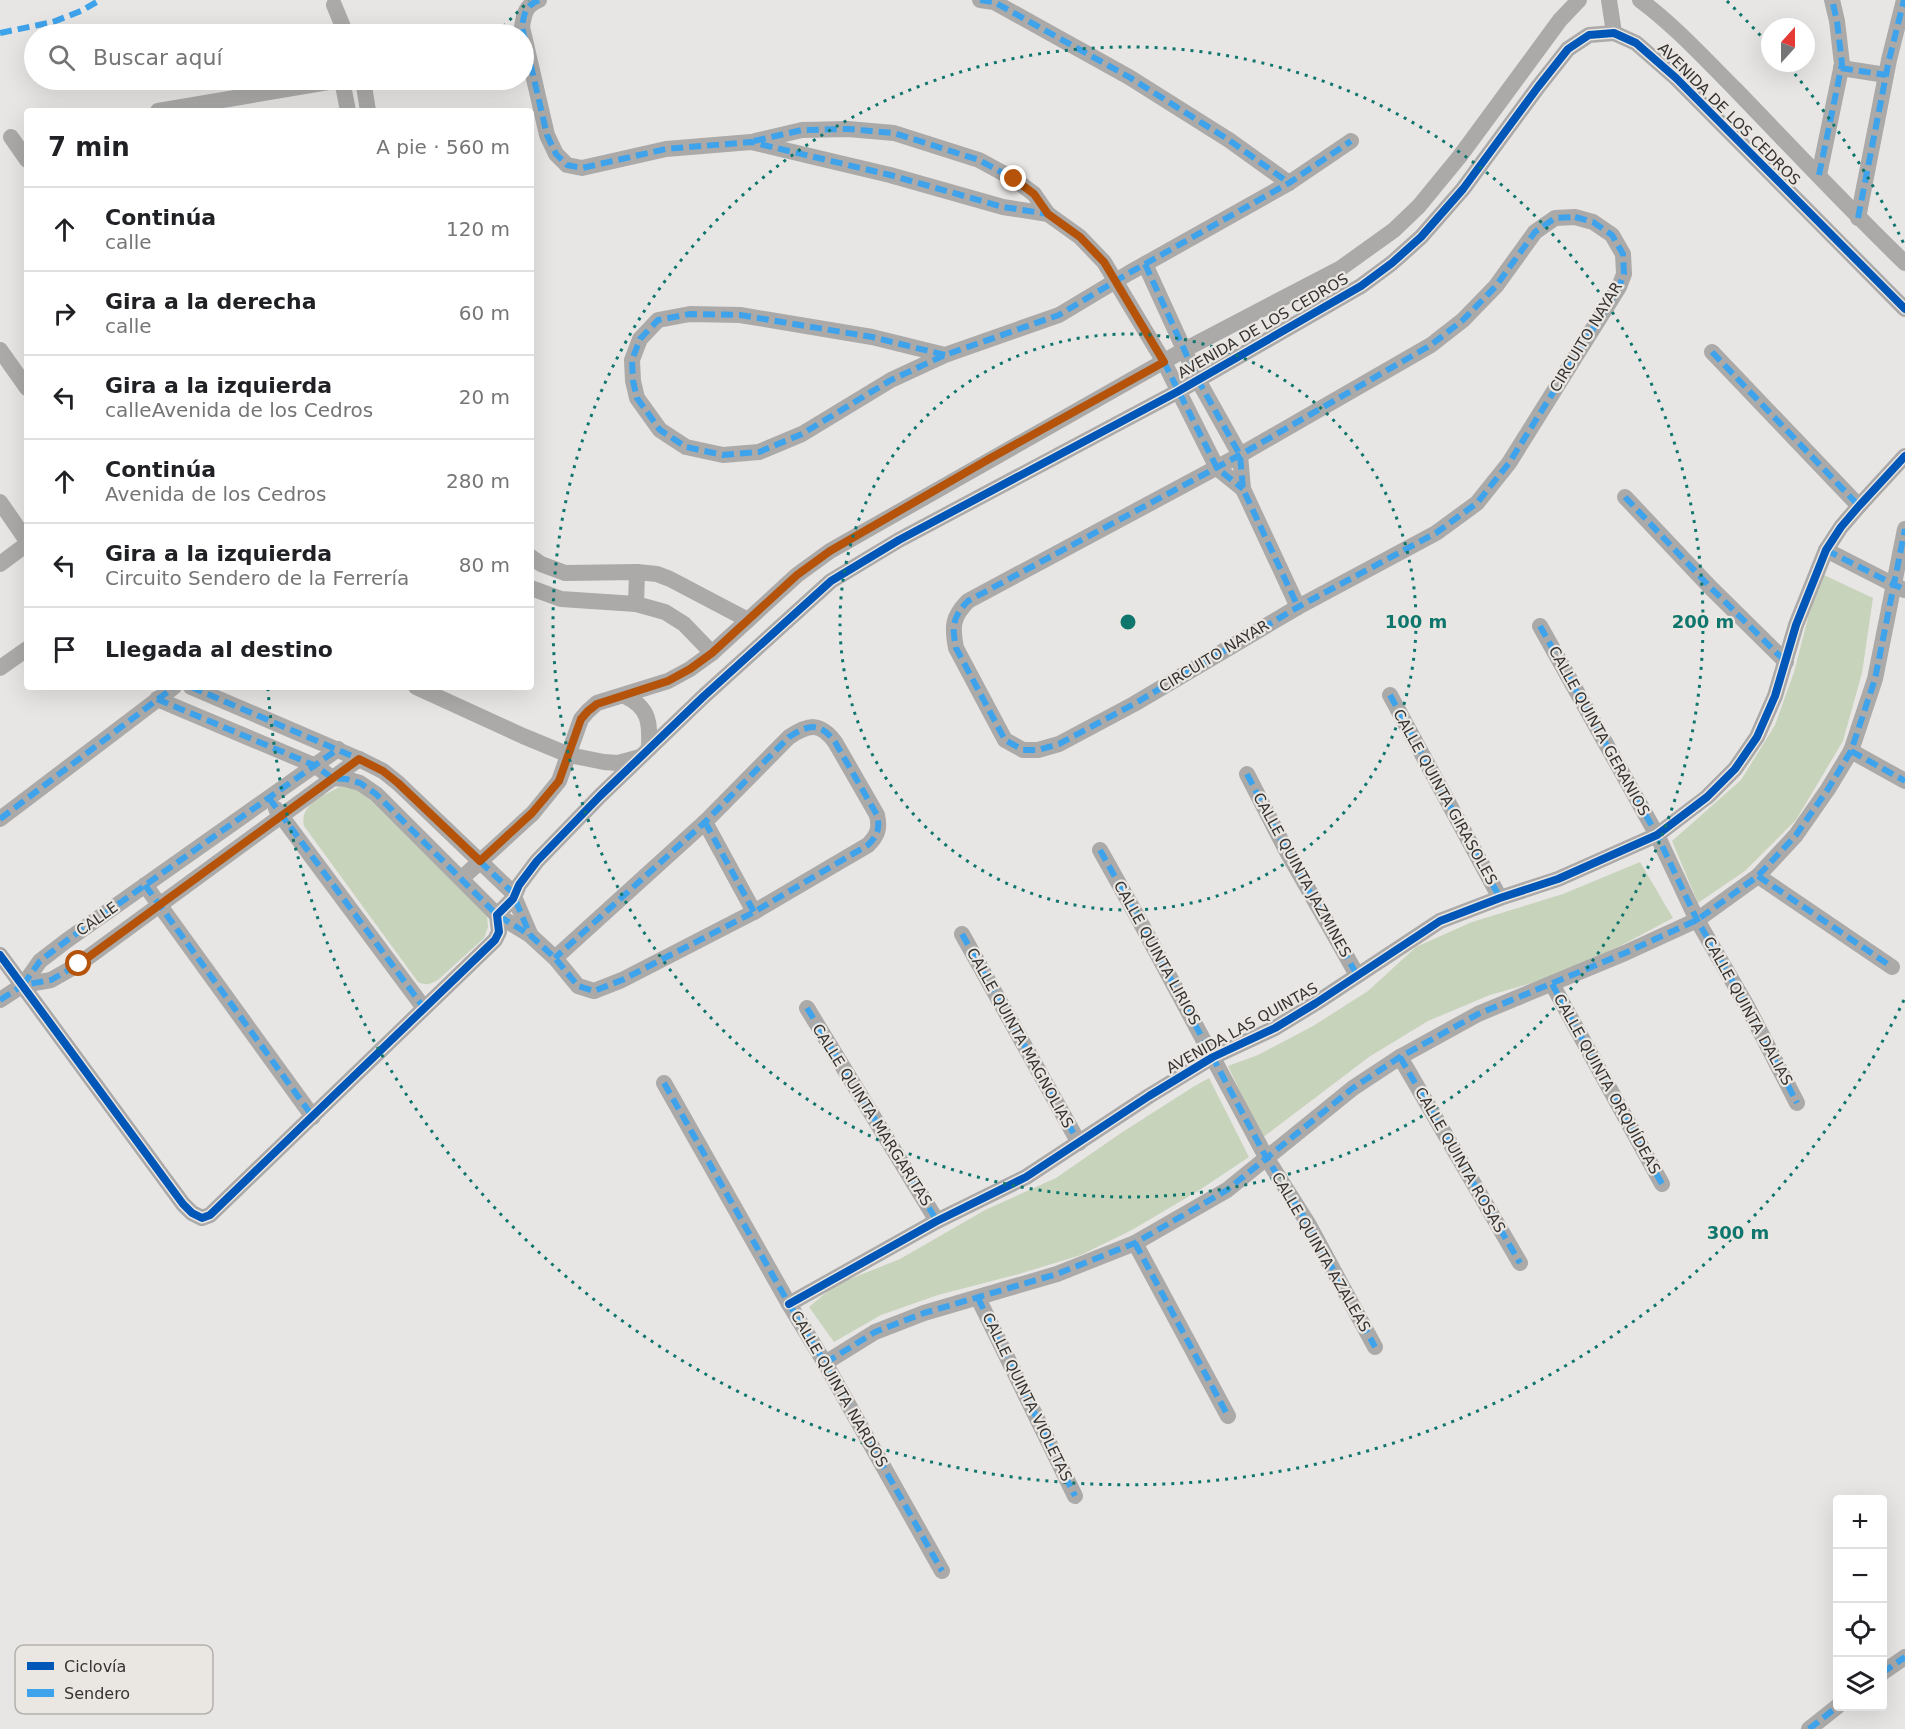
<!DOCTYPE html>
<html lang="es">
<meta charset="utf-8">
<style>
:root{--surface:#fff;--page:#f2f2f2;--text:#202124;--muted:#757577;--line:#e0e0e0}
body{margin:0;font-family:"DejaVu Sans",sans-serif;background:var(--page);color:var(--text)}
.controls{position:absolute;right:18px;bottom:18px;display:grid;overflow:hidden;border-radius:6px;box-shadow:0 6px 24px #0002}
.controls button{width:54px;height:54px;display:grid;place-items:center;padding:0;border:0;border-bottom:2px solid var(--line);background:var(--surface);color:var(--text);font:30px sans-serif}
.compass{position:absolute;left:1761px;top:18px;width:54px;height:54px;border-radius:50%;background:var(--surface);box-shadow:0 6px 24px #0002;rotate:21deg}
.stop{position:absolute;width:18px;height:18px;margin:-14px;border:4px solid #b45309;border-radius:50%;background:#fff}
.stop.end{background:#b45309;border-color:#fff;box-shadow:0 2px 6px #0008}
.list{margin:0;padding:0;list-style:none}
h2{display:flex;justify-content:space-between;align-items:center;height:78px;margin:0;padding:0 24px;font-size:26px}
h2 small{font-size:20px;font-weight:400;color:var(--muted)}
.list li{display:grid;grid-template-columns:39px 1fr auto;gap:18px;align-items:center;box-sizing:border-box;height:84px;padding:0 24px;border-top:2px solid var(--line)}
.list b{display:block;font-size:22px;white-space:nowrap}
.list p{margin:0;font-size:20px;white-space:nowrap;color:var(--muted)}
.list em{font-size:20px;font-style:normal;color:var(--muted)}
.icon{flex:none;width:33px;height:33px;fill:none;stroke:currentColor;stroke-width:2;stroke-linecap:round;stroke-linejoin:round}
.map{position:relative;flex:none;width:1905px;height:1729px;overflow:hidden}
.search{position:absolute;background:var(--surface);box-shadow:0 6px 24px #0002;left:24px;top:24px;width:510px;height:66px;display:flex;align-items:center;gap:15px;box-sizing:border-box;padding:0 21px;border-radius:33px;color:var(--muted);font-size:22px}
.panel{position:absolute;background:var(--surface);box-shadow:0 6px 24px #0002;left:24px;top:108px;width:510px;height:582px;border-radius:6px}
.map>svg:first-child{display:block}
.park{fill:#c8d3bc}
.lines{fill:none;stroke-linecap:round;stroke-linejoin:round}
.street{stroke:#abaaa9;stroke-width:16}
.quiet{stroke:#3fa3eb;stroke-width:6;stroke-dasharray:12 6;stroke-linecap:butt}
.cycleway-casing{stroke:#eae6e2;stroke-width:11}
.cycleway{stroke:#0057b8;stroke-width:8}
.route{stroke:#b45309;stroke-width:8}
.ring{fill:none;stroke:#0f766e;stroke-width:3;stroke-dasharray:3 6}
.labels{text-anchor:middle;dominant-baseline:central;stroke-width:4.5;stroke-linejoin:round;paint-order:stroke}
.street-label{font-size:15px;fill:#363432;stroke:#eae6e2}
.key{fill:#eae6e2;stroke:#b4b1ad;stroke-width:1.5}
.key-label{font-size:16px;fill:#363432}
.centre{fill:#0f766e;stroke:#eae6e2;stroke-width:3}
.ring-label{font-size:18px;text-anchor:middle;font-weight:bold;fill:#0f766e;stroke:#eae6e2;stroke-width:4.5;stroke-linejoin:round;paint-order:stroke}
</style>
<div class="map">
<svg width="1905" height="1729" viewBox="0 0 1905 1729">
<rect width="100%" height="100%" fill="#e8e6e4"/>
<g class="park">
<polygon points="1824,575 1873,598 1862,673 1843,741 1796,820 1745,871 1698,903 1672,841 1741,780 1775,725 1794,672 1809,614"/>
<path d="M339 787H357L487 916 488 927 484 938 439 979C432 984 426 986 418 982L304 826C299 804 324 796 339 787Z"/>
<polygon points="1640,862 1673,918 1622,945 1549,978 1490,995 1428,1021 1369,1057 1262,1138 1228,1066 1258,1055 1313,1026 1368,991 1416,947 1472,922 1563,894"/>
<polygon points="1209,1078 1249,1157 1198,1191 1132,1230 1081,1255 1019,1274 938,1295 881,1315 834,1342 809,1307 835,1285 900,1259 985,1210 1056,1178 1121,1133 1193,1087"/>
</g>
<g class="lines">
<g class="street">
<path d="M539 0C525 6 524 14 522 27L547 135 556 154 567 165 582 168 666 149 751 142 890 175 1003 207 1048 214 1080 237 1104 262 1164 362 1217 468 1243 489"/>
<polyline points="980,0 994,2 1129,77 1229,140 1289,183"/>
<polyline points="1609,0 1614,33"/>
<path d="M1640 0C1675 26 1705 59 1736 90 1792 148 1847 207 1905 263"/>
<polyline points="334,5 346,34"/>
<polyline points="1841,68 1886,75"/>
<polyline points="342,80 348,111"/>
<polyline points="363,80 368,111"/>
<polyline points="158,111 340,80"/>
<polyline points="11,137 27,160"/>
<polyline points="755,141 802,130 848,129 894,133 979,160 1014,179 1034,194 1048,214"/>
<polyline points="1819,175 1842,64 1837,21 1832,0"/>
<path d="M1575 217 1593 222 1612 235 1623 254 1624 274 1619 287 1509 463 1477 503 1436 533 1298 607 1134 704 1059 744 1038 750H1023L1005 740 956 648C952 627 952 617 968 601L1240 455 1431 345 1463 320 1496 286 1535 232 1555 218Z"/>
<polyline points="1858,218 1889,60 1904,0"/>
<polyline points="1145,264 1198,380 1240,455 1243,489 1298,607"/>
<polyline points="0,350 27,388"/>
<polyline points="1712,352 1859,506"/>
<polyline points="945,355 872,337 740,315 690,314 658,320 640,339 632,360 633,381 637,398 660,430 686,447 723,455 759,452 802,434 891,380 945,355 1059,315 1129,273 1289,183 1351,141"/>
<polyline points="1625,497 1710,587 1786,662"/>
<polyline points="0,502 27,541"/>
<polyline points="1826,550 1904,590"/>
<polyline points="531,557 541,564 565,573 637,572 657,574 670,579 748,620"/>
<polyline points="0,564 27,544"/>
<polyline points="531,588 561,599 636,604 665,612 684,624 712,653"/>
<polyline points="636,604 637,572"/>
<polyline points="1540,626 1657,835 1697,920 1747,1006 1797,1103"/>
<polyline points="0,668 27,649"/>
<polyline points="191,687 359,759 383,771 398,783 512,892 530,934"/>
<polyline points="416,687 523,736 569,755 604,762 618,763 640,757"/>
<polyline points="1390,695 1500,898"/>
<path d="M625 696C650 708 650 723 649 749"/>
<path d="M157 699 316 766 332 778 346 779 360 783 376 794 497 915 530 935 555 958 578 986 594 991 622 980 754 912 868 845C878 835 880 828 877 815L835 742C820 722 809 724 789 737L705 822 555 958"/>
<polyline points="1851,751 1905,781"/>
<polyline points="1247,774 1286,850 1357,975"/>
<polyline points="276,809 424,1008"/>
<polyline points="0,819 174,687"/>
<polyline points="705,822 754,912"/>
<polyline points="1100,850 1137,916 1266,1157 1309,1225 1375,1347"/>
<polyline points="1758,876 1892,967"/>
<polyline points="462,878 533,813 559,781 581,719 588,711 597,703 668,681 690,669 712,653 797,575 830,551 1184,350 1341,268 1394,230 1419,206 1460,156 1560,20 1579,0"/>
<polyline points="145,885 313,1117"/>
<polyline points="962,934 1079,1143"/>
<polyline points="0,955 183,1204 192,1213 202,1218 210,1215 495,940 499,932 497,915 513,899 519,885 537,861 600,796 704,696 831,581 899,540 1177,392 1361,286 1392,263 1421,237 1463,189 1538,87 1568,49 1589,35 1614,33 1636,43 1676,78 1905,309"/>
<polyline points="1552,984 1662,1184"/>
<polyline points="23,985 40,961 66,941 338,749"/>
<polyline points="0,1000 23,985 51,980 79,964 359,759"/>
<polyline points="807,1008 937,1221"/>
<polyline points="1400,1057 1520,1263"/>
<polyline points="664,1083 789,1304 825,1363 942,1571"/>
<polyline points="1135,1243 1228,1416"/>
<polyline points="978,1298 1075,1496"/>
<polyline points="789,1304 937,1221 1026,1177 1149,1096 1213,1057 1275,1028 1316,1003 1440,921 1500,898 1558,879 1657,835 1707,797 1735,769 1757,737 1775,696 1796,625 1826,550 1841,527 1859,506 1905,456"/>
<polyline points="825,1363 875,1332 924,1313 1057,1274 1135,1243 1227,1190 1353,1088 1400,1057 1478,1014 1625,953 1697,920 1758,876 1796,835 1828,789 1851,751 1875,679 1905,529"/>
<polyline points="1882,1673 1905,1657"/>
<polyline points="1809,1729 1838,1706"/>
</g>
<g class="quiet">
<path d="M539 0C525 6 524 14 522 27L547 135 556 154 567 165 582 168 666 149 751 142 890 175 1003 207 1048 214 1080 237 1104 262 1164 362 1217 468 1243 489"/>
<polyline points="980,0 994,2 1129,77 1229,140 1289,183"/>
<polyline points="0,33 53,22 81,11 100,0"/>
<polyline points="1841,68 1886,75"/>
<polyline points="754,141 802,130 848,129 894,133 979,160 1014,179 1034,194 1048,214"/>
<polyline points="1819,175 1842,64 1837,21 1832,0"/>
<path d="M1575 217 1593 222 1612 235 1623 254 1624 274 1619 287 1509 463 1477 503 1436 533 1298 607 1134 704 1059 744 1038 750H1023L1005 740 956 648C952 627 952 617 968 601L1240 455 1431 345 1463 320 1496 286 1535 232 1555 218Z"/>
<polyline points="1858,218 1889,60 1904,0"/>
<polyline points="1145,264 1198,380 1240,455 1243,489 1298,607"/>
<polyline points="1712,352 1859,506"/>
<polyline points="945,355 872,337 740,315 690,314 658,320 640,339 632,360 633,381 637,398 660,430 686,447 723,455 759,452 802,434 891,380 945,355 1059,315 1129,273 1289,183 1351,141"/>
<polyline points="1625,497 1710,587 1786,662"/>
<polyline points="1826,550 1905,590"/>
<polyline points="1540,626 1657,835 1697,920 1747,1006 1797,1103"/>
<polyline points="191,687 359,759 383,771 398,783 512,892 530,935"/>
<polyline points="1390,695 1500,898"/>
<path d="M157 699 316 766 332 778 346 779 360 783 376 794 497 915 530 935 555 958 578 986 594 991 622 980 754 912 868 845C878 835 880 828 877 815L835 742C820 722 809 724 789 737L705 822 555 958"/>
<polyline points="1851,751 1905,781"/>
<polyline points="1247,774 1286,850 1357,975"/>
<polyline points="269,798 424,1008"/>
<polyline points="0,819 174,687"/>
<polyline points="705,822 754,912"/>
<polyline points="1100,850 1137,916 1266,1157 1309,1225 1375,1347"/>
<polyline points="1758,876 1892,967"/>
<polyline points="145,885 313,1117"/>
<polyline points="962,934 1079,1143"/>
<polyline points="1552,984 1662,1184"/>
<polyline points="23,985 40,961 66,941 338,749"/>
<polyline points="0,1000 23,985 51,980 79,964 359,759"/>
<polyline points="807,1008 937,1221"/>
<polyline points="1400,1057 1520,1263"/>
<polyline points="664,1083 789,1304 825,1363 942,1571"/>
<polyline points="1135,1243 1228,1416"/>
<polyline points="978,1298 1075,1496"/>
<polyline points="825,1363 875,1332 924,1313 1057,1274 1135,1243 1227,1190 1353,1088 1400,1057 1478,1014 1625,953 1697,920 1758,876 1796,835 1828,789 1851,751 1875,679 1905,529"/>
<polyline points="1882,1673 1905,1657"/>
<polyline points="1809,1729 1838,1706"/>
</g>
<g class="cycleway-casing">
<g id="cycleway">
<polyline points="0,955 183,1204 192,1213 202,1218 210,1215 495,940 499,932 497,915 513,899 519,885 537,861 600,796 704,696 831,581 899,540 1177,392 1361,286 1392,263 1421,237 1463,189 1538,87 1568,49 1589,35 1614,33 1636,43 1676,78 1905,309"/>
<polyline points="789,1304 937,1221 1026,1177 1149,1096 1213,1057 1275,1028 1316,1003 1440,921 1500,898 1558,879 1657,835 1707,797 1735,769 1757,737 1775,696 1796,625 1826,550 1841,527 1859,506 1905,456"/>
</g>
</g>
<use href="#cycleway" class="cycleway"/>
</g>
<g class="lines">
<polyline class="route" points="79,964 359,759 383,771 398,783 480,861 532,813 559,781 581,719 588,711 597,704 668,681 690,669 712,653 797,575 830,551 989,459 1164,362 1104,262 1080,237 1048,214 1034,194 1014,179"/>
</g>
<g class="ring">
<circle cx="1128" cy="622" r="288"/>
<circle cx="1128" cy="622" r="575"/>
<path d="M1904 1000A863 863 0 0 1 268 690M497 33A863 863 0 0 1 529 1M1727 1A863 863 0 0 1 1769 45M1789 67A863 863 0 0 1 1904 244"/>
</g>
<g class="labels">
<g class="street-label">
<text transform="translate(1729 114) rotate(45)">AVENIDA DE LOS CEDROS</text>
<text transform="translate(1263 326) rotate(-30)">AVENIDA DE LOS CEDROS</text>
<text transform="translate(1586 337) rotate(-59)">CIRCUITO NAYAR</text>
<text transform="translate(1214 656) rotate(-31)">CIRCUITO NAYAR</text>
<text transform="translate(1599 731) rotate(61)">CALLE QUINTA GERANIOS</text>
<text transform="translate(1445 797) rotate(61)">CALLE QUINTA GIRASOLES</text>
<text transform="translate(1302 875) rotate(61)">CALLE QUINTA JAZMINES</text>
<text transform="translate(97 919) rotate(-35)">CALLE</text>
<text transform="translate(1157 953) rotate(61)">CALLE QUINTA LIRIOS</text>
<text transform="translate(1748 1011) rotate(61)">CALLE QUINTA DALIAS</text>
<text transform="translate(1242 1028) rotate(-29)">AVENIDA LAS QUINTAS</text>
<text transform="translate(1020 1038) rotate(61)">CALLE QUINTA MAGNOLIAS</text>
<text transform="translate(1607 1084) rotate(61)">CALLE QUINTA ORQUÍDEAS</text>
<text transform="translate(872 1115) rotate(58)">CALLE QUINTA MARGARITAS</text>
<text transform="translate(1460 1160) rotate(60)">CALLE QUINTA ROSAS</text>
<text transform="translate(1321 1252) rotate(60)">CALLE QUINTA AZALEAS</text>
<text transform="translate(839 1389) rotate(60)">CALLE QUINTA NARDOS</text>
<text transform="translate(1027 1397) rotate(64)">CALLE QUINTA VIOLETAS</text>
</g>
</g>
<rect x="15" y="1645" width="198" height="69" rx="9" class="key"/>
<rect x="27" y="1662" width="27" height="8" fill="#0057b8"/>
<rect x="27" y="1689" width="27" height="8" fill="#3fa3eb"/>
<g class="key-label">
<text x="64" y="1672">Ciclovía</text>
<text x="64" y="1699">Sendero</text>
</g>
<circle cx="1128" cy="622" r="9" class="centre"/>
<g class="ring-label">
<text x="1416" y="628">100 m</text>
<text x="1703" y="628">200 m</text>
<text x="1738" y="1239">300 m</text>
</g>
</svg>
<div class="controls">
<button>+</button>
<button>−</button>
<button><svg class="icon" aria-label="locate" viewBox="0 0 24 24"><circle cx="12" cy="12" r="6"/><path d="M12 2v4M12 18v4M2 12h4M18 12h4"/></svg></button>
<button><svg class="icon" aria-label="layers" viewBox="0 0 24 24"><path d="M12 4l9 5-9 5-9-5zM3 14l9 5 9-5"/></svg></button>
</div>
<svg class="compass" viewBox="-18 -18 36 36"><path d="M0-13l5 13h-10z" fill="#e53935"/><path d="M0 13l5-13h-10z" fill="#757577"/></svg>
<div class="stop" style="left:79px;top:964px"></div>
<div class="stop end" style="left:1014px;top:179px"></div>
<div class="search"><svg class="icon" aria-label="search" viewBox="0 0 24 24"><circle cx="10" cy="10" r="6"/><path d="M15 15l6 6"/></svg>Buscar aquí</div>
<section class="panel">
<h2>7 min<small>A pie · 560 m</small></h2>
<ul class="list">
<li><svg class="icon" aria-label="ahead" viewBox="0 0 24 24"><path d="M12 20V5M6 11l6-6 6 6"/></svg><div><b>Continúa</b><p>calle</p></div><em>120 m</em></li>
<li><svg class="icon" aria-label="right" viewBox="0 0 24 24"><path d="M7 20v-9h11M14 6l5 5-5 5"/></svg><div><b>Gira a la derecha</b><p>calle</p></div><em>60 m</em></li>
<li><svg class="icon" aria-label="left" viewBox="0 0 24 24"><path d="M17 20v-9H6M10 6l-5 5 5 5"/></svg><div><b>Gira a la izquierda</b><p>calleAvenida de los Cedros</p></div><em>20 m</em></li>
<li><svg class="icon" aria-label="ahead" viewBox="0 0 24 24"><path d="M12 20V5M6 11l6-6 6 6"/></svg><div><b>Continúa</b><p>Avenida de los Cedros</p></div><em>280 m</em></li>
<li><svg class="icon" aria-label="left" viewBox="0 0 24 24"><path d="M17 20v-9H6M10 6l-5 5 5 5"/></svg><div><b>Gira a la izquierda</b><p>Circuito Sendero de la Ferrería</p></div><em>80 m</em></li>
<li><svg class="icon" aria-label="arrive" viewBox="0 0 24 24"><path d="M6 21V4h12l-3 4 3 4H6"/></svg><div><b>Llegada al destino</b></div></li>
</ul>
</section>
</div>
